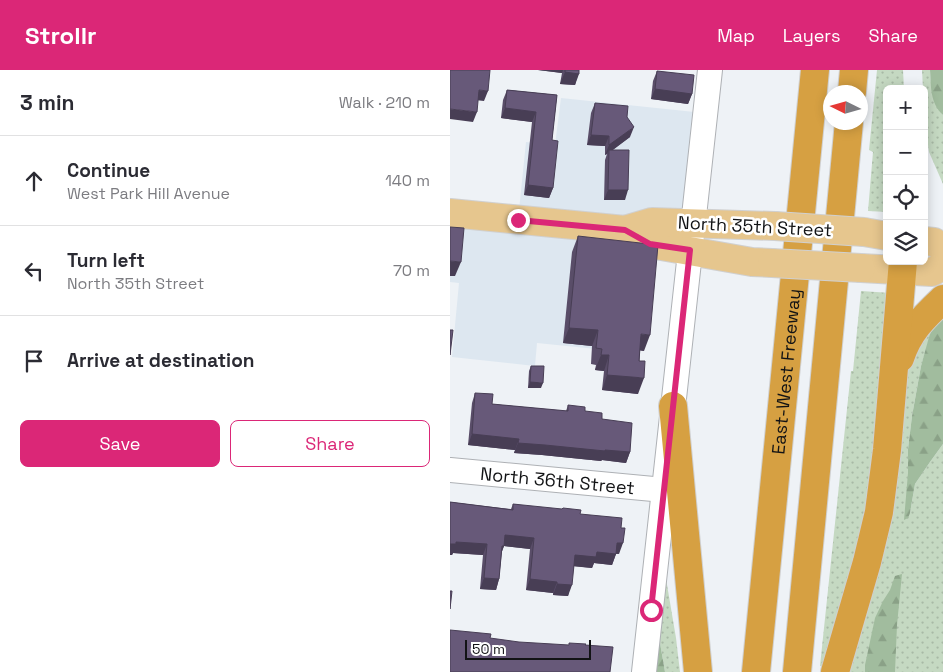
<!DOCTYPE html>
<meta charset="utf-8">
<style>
:root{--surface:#fff;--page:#f7f7f7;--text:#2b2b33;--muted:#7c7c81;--line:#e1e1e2;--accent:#db2777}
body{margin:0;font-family:"Space Grotesk",sans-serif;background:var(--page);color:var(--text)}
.controls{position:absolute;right:15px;top:15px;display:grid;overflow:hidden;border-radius:8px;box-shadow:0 2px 12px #0003}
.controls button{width:45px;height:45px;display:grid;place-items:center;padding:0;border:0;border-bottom:1px solid var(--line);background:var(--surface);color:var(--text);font:25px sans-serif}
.compass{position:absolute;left:373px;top:15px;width:45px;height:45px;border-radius:50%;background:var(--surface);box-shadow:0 2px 12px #0003;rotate:275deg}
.scale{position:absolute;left:15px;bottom:12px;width:126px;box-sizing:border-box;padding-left:5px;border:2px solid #121315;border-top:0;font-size:14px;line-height:18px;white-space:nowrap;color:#121315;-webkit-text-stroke:4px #fff;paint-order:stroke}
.stop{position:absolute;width:15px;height:15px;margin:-11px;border:4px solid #db2777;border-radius:50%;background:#fff}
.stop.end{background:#db2777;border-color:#fff;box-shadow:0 1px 5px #0008}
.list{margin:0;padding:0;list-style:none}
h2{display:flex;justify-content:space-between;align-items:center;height:65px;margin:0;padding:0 20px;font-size:21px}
h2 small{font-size:16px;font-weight:400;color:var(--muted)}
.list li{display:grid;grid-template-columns:32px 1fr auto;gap:15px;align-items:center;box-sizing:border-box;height:90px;padding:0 20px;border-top:1px solid var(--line)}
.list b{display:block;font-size:19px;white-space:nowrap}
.list p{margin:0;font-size:16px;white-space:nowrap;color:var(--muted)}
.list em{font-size:16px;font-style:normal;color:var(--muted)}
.actions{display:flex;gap:10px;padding:15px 20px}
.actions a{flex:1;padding:11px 0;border:1px solid var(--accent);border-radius:8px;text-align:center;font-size:18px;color:var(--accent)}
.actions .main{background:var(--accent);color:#fff}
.icon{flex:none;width:28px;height:28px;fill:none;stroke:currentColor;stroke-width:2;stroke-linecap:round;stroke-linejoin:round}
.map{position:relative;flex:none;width:493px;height:602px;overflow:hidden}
header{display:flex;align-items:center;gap:30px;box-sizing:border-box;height:70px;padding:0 25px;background:var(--accent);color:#fff}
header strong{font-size:24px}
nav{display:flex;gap:28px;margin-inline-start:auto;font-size:18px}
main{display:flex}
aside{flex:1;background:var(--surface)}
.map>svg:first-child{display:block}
.built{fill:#dde7f0}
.grass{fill:url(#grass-dots)}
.forest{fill:url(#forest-firs)}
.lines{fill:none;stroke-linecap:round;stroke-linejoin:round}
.minor-casing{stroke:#aeb1b5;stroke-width:26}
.major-casing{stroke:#d0d0d0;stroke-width:30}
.highway-casing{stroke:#d0d0d0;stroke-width:30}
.minor{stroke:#fff;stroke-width:24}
.major{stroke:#e6c68e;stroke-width:28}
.highway{stroke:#d6a042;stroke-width:28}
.major-bridge-casing{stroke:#d0d0d0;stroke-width:30;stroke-linecap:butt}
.major-bridge{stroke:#e6c68e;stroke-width:28}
.wall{fill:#594d68}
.shaded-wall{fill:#483e55}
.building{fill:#675979;stroke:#483e55}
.route{stroke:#db2777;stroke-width:6}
.labels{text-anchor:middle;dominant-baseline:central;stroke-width:5;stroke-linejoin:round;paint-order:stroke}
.street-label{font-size:18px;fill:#121315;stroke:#fff}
</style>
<header>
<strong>Strollr</strong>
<nav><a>Map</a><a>Layers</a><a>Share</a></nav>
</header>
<main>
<aside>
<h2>3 min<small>Walk · 210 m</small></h2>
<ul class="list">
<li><svg class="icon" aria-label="ahead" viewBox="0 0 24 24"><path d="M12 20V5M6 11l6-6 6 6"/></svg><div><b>Continue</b><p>West Park Hill Avenue</p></div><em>140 m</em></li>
<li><svg class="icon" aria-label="left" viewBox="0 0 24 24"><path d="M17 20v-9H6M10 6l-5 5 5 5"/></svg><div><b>Turn left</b><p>North 35th Street</p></div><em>70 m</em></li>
<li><svg class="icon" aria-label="arrive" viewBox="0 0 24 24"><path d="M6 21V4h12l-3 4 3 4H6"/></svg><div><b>Arrive at destination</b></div></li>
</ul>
<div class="actions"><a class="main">Save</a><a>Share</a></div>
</aside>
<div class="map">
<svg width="493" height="602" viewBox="0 0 493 602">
<defs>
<pattern id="grass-dots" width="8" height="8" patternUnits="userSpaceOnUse" patternTransform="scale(1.25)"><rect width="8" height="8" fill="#c5d9c2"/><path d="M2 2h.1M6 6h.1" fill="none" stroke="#a8b9a6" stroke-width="1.8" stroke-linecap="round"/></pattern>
<pattern id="forest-firs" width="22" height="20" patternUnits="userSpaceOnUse" patternTransform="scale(1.25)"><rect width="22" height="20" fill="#a1bc9e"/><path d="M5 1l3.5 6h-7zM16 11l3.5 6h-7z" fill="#8aa187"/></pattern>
</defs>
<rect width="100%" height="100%" fill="#eef2f6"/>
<polygon class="built" points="111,28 254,43 246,126 226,152 156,280 87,273 85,296 2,287 9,213 0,212 0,143 68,150 76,72 105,75"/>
<g class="grass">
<polygon points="427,0 453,0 454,19 437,19 437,142 418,141 423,82 419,80"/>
<path d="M472 0H480C480 12 484 36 493 45V114L479 82 474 46V19H473Z"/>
<polygon points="411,221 441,223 425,410 375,598 370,596 401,301 403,301"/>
<polygon points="483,256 471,296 462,346 458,379 460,443 465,414 480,392 493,374 493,602 395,602 452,320 462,284"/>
<polygon points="212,485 226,568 230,602 215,602 209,567"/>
</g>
<g class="forest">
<path d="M480 0H493V45C480 33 481 16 480 0Z"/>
<polygon points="493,243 493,374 480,392 465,414 460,443 458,448 454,450 458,403 458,379 462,346 471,296 479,267 483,256"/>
<polygon points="452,504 447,555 445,602 415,602 415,595 425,548 433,531 440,520 445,506"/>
<polygon points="209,567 215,602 206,602"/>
</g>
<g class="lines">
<g class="minor-casing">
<g id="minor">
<path id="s1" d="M0 400 214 420"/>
<polyline points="194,602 260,0"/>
</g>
</g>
<g class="major-casing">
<g id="major">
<polyline points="0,143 175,160 200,174 302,192 322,193"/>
<polyline points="175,160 202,152 325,156"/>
<polyline points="414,162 437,166"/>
<polyline points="474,171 484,172 493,178"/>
<polyline points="411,198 482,202 493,196"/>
</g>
</g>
<g class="highway-casing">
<g id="highway">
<polyline points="402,22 404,0"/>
<path d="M450 288C459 261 473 248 493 229"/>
<polyline points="223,336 248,602"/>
<path id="s2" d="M306 602 365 0"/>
<polyline points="347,602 399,52"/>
<polyline points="385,602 417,492 429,442 437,380 453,191"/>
</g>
</g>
<use href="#minor" class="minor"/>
<use href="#major" class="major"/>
<use href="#highway" class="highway"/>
<g class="major-bridge-casing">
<g id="major-bridge">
<polyline points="325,156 414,162"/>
<polyline points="322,193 411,198"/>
</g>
</g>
<use href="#major-bridge" class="major-bridge"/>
</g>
<g class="wall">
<polygon points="88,0 129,0 125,15 110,14 112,3"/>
<polygon points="207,1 242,24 238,34 201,29 203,11"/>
<polygon points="57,20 107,25 102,70 103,118 99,128 74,125 82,52 51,48 53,30"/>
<polygon points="145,33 177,47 180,67 162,80 175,130 154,130 155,90 157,84 155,85 155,76 137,75 141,43"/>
<polygon points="128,166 194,281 190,280 188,324 152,320 154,301 145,300 146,295 141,294 142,276 113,273 122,182"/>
<polygon points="81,296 91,318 78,318 79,301"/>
<polygon points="25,323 42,334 116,341 118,335 152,349 180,382 176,393 152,390 151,391 92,385 64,383 65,380 18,375 22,333"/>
<polygon points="0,432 61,439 63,434 130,444 169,484 166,484 162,495 144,493 142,498 124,496 118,526 103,525 103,523 76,520 80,479 54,476 52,481 49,509 46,520 30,519 33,485 3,483 2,485 0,485"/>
</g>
<g class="shaded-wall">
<polygon points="88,0 113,0 112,3"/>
<polygon points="115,2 129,4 125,15 110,14"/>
<polygon points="205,19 242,24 238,34 201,29"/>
<polygon points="29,20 38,21 34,31 25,30"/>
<polygon points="55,38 86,42 82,52 51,48"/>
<polygon points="0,39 27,42 23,52 0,49"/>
<polygon points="184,57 180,67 159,83 159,80 157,84 155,85 159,75"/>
<polygon points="141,65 159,66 155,76 137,75"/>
<polygon points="78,115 103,118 99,128 74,125"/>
<polygon points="158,120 178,120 175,130 154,130"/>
<polygon points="0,191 11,192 5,206 0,206"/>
<polygon points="119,258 148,260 142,276 113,273"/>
<polygon points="191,264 200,265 194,281 186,280"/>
<polygon points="151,285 159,285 154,301 145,300"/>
<polygon points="157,305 194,308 188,324 152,320"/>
<polygon points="80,312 93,313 91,318 78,318"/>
<polygon points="22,364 69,369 65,380 18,375"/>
<polygon points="68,373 95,375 180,382 176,393 152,390 151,391 92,385 64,383"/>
<polygon points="55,465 84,468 80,479 54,476 50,487"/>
<polygon points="6,472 37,474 33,485 3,483 2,485 0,485 0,474"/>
<polygon points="167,473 173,473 169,484 163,483"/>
<polygon points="147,482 166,484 162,495 144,493 142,498 121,496 125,485"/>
<polygon points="34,508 49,509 46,520 30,519"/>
<polygon points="80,509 107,512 103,523 76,520"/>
<polygon points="107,514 122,515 118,526 103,525"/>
</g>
<g class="building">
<polygon points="0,0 40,0 38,21 29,20 27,42 0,39"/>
<polygon points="115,0 129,0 129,4 115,2"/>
<polygon points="207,1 244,5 242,24 205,19"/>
<polygon points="57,20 107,25 102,70 108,71 103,118 78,115 86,42 55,38"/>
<polygon points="145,33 178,36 177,47 184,57 159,75 159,66 141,65"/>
<polygon points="159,80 179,80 178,120 158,120"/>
<polygon points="0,157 14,158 11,192 0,191 0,196"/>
<polygon points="128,166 208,175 200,265 191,264 189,291 195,291 194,308 157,305 159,285 151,285 152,279 146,278 148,260 119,258"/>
<polygon points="0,260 3,260 0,285"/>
<polygon points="81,296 94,296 93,313 80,312"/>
<polygon points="25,323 43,324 42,334 118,341 118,335 135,337 135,341 152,343 152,349 182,353 180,382 155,380 155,381 95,375 68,373 69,369 22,364"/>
<polygon points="0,432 63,440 63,434 112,439 113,438 131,440 130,444 172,448 171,458 175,458 173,473 167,473 166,484 147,482 146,487 125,485 122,515 107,514 107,512 80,509 84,468 55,465 54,476 52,476 49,509 34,508 37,474 6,472 6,474 0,474"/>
<polygon points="0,521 2,521 0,539"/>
<polygon points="0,560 41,564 40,568 69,572 119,575 119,573 136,574 135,575 163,577 160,602 0,602"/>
</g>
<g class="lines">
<polyline class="route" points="68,150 175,160 200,174 240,180 201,540"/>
</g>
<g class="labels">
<g class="street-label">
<text transform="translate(305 156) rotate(3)">North 35th Street</text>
<text stroke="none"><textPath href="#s2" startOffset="302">East-West Freeway</textPath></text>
<text stroke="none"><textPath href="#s1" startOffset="108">North 36th Street</textPath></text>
</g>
</g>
</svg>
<div class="controls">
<button>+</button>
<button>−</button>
<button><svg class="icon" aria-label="locate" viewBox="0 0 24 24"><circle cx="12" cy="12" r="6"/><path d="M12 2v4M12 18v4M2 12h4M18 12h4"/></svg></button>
<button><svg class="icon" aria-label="layers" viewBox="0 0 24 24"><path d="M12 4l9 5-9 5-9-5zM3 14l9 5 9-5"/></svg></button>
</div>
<svg class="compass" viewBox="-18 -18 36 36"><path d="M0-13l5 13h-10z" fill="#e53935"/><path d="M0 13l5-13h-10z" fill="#7c7c81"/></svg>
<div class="scale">50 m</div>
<div class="stop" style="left:201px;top:540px"></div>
<div class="stop end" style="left:68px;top:150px"></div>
</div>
</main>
